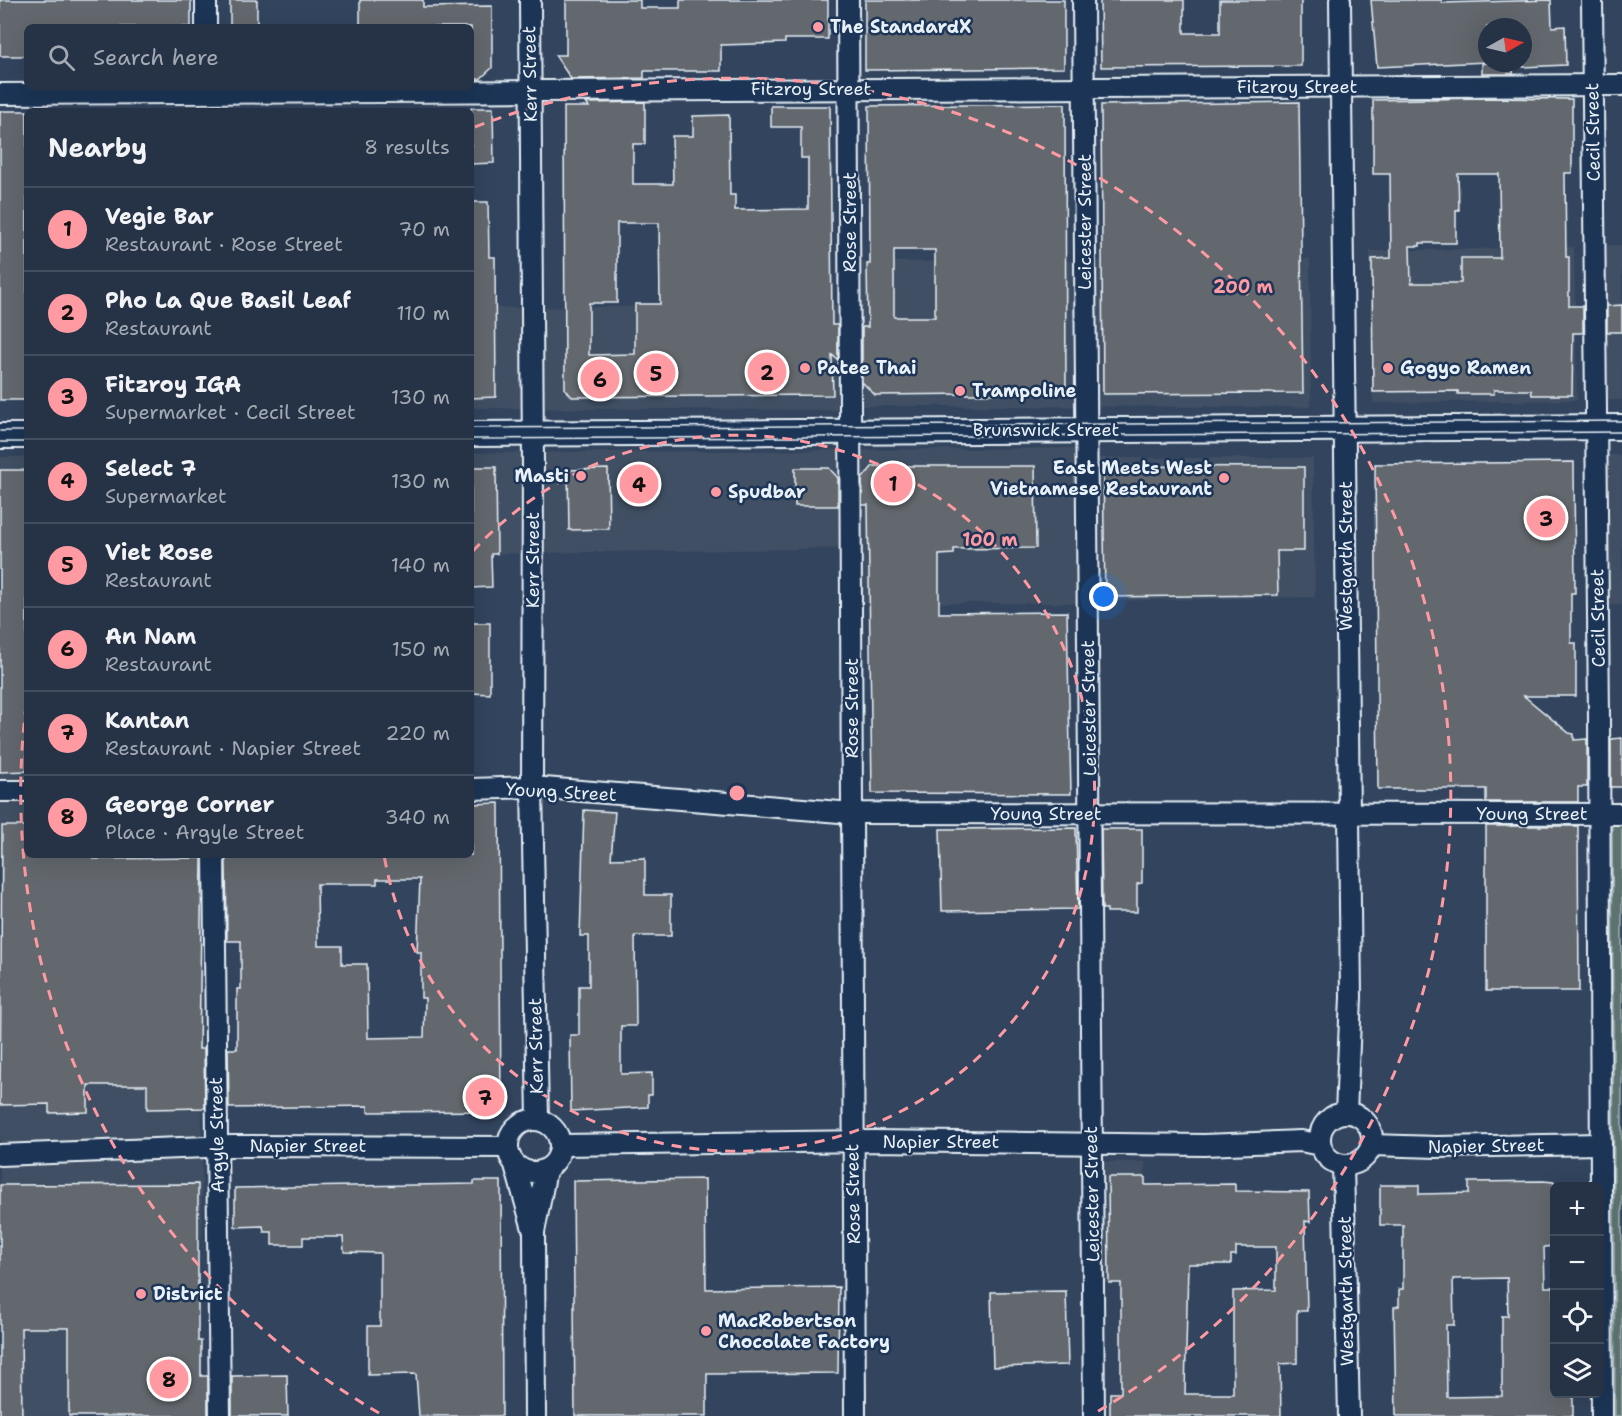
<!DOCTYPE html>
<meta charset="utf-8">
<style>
:root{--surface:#263346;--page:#323f51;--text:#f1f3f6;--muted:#a4aab3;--line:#424e5f;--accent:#ff9aa2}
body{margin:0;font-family:"Shantell Sans",sans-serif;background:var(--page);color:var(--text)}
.controls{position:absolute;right:18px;bottom:18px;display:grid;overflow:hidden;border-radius:9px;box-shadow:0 6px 24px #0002}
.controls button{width:54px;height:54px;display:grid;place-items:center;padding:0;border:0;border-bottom:2px solid var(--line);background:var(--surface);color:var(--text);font:30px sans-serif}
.compass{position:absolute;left:1478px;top:18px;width:54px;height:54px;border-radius:50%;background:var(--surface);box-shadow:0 6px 24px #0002;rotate:82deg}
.you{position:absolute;left:1104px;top:597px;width:21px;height:21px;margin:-15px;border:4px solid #fff;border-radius:50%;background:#1a73e8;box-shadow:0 0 0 9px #1a73e833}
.badge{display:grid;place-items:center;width:39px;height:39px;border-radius:50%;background:var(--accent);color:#111;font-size:20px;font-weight:700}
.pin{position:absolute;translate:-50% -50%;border:3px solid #fff;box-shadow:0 2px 6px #0006}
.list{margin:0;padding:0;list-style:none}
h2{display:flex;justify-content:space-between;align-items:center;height:78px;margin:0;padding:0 24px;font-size:26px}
h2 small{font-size:20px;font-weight:400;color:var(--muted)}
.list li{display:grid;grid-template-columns:39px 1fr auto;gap:18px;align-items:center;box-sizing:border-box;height:84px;padding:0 24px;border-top:2px solid var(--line)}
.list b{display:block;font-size:22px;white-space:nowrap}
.list p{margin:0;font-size:20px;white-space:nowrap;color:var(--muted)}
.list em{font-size:20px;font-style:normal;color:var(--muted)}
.icon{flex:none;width:33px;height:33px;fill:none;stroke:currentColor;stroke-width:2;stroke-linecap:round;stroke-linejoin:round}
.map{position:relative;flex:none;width:1622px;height:1416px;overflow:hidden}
.search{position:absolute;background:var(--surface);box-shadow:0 6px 24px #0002;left:24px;top:24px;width:450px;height:66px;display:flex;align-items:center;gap:15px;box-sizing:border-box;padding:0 21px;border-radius:9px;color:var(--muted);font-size:22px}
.panel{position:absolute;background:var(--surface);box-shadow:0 6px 24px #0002;left:24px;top:108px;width:450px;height:750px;border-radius:9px}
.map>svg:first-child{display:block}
.built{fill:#414f63}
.green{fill:#5c736f;stroke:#a2b2b4;stroke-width:1.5}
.building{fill:#63686e;stroke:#e8f1f8;stroke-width:1.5;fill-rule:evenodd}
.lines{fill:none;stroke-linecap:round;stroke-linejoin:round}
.minor-casing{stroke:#e8f1f8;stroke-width:24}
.tertiary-casing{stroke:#e8f1f8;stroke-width:28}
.minor{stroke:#1d3557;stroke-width:20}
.tertiary{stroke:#1d3557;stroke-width:24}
.tram{stroke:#e8f1f8;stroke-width:1.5}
.ring{fill:none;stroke:#ff9aa2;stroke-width:3;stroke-dasharray:10 8}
.poi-dot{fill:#ff9aa2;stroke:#1d3557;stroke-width:2}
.labels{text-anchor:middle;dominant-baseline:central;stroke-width:5;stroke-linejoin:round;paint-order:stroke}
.poi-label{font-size:18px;font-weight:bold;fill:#e8f1f8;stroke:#1d3557;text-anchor:start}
.street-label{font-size:18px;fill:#e8f1f8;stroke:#1d3557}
.centre{fill:#ff9aa2;stroke:#1d3557;stroke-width:3}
.ring-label{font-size:18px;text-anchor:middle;font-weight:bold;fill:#ff9aa2;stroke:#1d3557;stroke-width:5;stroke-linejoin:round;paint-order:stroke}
</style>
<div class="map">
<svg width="1622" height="1416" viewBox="0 0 1622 1416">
<rect width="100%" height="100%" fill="#32445e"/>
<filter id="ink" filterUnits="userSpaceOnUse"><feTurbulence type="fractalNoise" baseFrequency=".0167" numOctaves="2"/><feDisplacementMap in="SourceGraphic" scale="12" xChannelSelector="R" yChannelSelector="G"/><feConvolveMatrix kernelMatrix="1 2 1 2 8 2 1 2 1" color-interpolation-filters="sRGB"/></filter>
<g filter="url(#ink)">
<g class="built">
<polygon points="1602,245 1622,245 1622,400 1603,400"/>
<polygon points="1574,247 1577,400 1373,403 1370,251"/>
<polygon points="1310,259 1311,407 862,406 862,262"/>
<polygon points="838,305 840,410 471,408 471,308"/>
<polygon points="1081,448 1081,603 862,603 862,548 471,554 471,453"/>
<polygon points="1604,455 1622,455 1622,605 1606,605"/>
<polygon points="0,457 27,457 27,855 202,855 202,1238 89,1235 135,1416 0,1416"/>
<polygon points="1098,458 1313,458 1315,597 1100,601"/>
<polygon points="1097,1162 1145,1162 1146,1283 1098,1283"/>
</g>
<polygon class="green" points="1612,823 1622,823 1622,1416 1615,1416"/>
<g class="building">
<polygon points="0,0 191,0 191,27 27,27 27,56 0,56"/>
<rect x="230" y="0" width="27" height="27"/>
<polygon points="360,0 423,0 423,7 492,6 492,68 480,79 471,79 471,27 360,27"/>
<polygon points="566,0 640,0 640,8 680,8 680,0 828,0 828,39 785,39 785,43 721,45 721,71 644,71 644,78 571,79 555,55 566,55"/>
<polygon points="865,0 1064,0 1064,68 865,70"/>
<polygon points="1100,0 1184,0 1184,33 1220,33 1220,0 1301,0 1301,66 1101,67"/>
<polygon points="1371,0 1442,0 1442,3 1551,0 1552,27 1565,26 1566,65 1523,67 1523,27 1487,27 1487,62 1377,67"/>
<rect x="1482" y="63" width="31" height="11"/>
<path d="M1483 98 1572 99V173H1565L1566 257H1569V306H1583V333H1573L1572 395H1532L1531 390H1494V394H1458V391L1373 392 1372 259 1391 258 1390 174H1373V100ZM1458 174H1499L1500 258H1461V283H1411L1410 246H1420V243H1456V210H1459Z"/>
<path d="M645 102V144H633V184H673L672 136H693V116L729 115 730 195H735V210L808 209V158H801V127H771V106H830L832 325H838V360L832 355 833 395 572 397 565 389 564 107H589L586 103ZM617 223H659L660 304H635V354L589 355V303H617Z"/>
<polygon points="1299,102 1303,393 1103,394 1101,105"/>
<path d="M1065 104 1066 393 875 395 862 382V327H868L867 264H870L869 106ZM894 250H935V317H894Z"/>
<polygon points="471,108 493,108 494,163 471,164"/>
<rect x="0" y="111" width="27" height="289"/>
<polygon points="471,202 488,202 489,257 495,257 496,397 471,398"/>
<polygon points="1622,305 1622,332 1607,332 1607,306"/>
<polygon points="1574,462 1575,593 1571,593 1571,643 1576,643 1576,696 1524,696 1569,733 1574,734 1574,740 1587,739 1587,787 1578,787 1578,802 1486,802 1486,789 1378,789 1375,464"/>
<polygon points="873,466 1035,466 1036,548 954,549 954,554 939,555 939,613 1067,612 1071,794 872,793 868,505 862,505 862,479"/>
<polygon points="1103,466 1304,467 1304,551 1277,551 1278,595 1105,597"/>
<polygon points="471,467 496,467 497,554 491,554 492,587 471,588"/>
<polygon points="795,468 829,468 838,478 838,506 795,506"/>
<polygon points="608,469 609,529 569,530 568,470"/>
<polygon points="0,470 27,470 27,771 0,772"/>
<polygon points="471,623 490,623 490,694 471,693"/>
<polygon points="1622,738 1622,787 1611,787 1611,739"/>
<path d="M499 803 501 1111 368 1112V1106L229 1108 228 1049H237V989H241V941H227L226 858H233V855H471V804ZM377 879H420L417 952H421V998H425L424 1037 368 1038 367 964H342V946H318L317 884H377Z"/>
<polygon points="584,810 615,812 611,859 645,858 645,895 671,895 671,936 635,936 636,1026 621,1026 621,1074 652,1073 652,1095 648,1095 648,1107 571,1111 570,1035 579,1035 579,986 589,986 589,936 580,936"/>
<polygon points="2,826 27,826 27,855 93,855 93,859 202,858 199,1049 204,1049 205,1108 147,1109 147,1085 88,1085 88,1112 49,1113 49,1104 0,1105"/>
<polygon points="1486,826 1578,826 1579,991 1486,991"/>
<polygon points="1076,828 1078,909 942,911 940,829"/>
<polygon points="1101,829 1142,829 1142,883 1137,884 1137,912 1107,912 1107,909 1102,909"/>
<path d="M1108 1177H1145V1185L1235 1184V1191L1309 1192 1310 1222 1305 1221 1307 1311H1297V1363L1280 1364 1281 1416H1110V1393H1121V1283H1109ZM1236 1247H1276V1290L1233 1291V1394H1185L1188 1264H1231V1255H1236Z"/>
<polygon points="705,1179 706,1289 839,1287 838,1373 707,1374 707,1416 575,1416 573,1181"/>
<polygon points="474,1181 501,1181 502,1416 419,1416 416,1374 368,1375 368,1326 380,1326 380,1253 344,1252 343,1237 303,1237 303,1245 272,1245 272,1232 264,1232 263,1226 235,1227 235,1188 474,1184"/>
<path d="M1543 1181 1554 1182V1246L1544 1247 1545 1287H1554V1394H1573V1416H1396L1394 1307 1399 1306V1289H1403V1225H1380V1185H1419V1194L1469 1193V1182ZM1507 1278 1508 1316H1502V1396L1447 1397 1446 1325H1454L1453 1279Z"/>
<polygon points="198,1184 198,1341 201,1341 201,1376 208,1376 208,1416 69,1416 69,1328 21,1328 22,1416 0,1416 0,1185"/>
<polygon points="1066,1291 1068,1365 993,1367 991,1292"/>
<polygon points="287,1375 288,1416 232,1416 232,1376"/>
</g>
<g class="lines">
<g class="minor-casing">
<g id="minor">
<polyline points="206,0 206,27"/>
<polyline points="530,0 533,463 532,787 538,1120"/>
<polyline points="848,0 855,1416"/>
<polyline points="1083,0 1094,1416"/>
<polyline points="1340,0 1351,997 1346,1113"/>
<polyline points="1592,0 1599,717 1602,1416"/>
<polyline points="0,94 1622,85"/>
<polyline points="471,789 532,787 852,813 1622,814"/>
<polyline points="0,791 27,791"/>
<polyline points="214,855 220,1416"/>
<circle cx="1346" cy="1139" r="26"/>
<circle cx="534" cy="1146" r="26"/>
<polyline points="561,1145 872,1141 1204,1145 1301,1141 1320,1145"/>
<polyline points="1371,1145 1437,1147 1601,1144"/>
<polyline points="0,1155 232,1146 508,1147"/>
<polyline points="515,1165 533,1229"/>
<polyline points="1343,1165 1349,1416"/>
<polyline points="535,1416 534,1232 546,1170"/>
</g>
</g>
<g class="tertiary-casing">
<g id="tertiary">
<polyline points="471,434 1622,427"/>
<polyline points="0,436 27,436"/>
</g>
</g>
<use href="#minor" class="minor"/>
<use href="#tertiary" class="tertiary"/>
<g class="tram">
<polyline points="471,428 1622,421"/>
<polyline points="0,431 27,431"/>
<polyline points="471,439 1622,432"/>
<polyline points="0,442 27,442"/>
</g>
</g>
</g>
<g class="ring">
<path d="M473 551A358 358 0 1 1 384 855"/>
<path d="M379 1413A716 716 0 0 1 26 706M475 127A716 716 0 0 1 1095 1413"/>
</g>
<g class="poi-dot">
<circle cx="818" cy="27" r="6"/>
<circle cx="805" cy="368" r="6"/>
<circle cx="1388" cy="368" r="6"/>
<circle cx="960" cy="391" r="6"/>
<circle cx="581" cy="476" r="6"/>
<circle cx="1224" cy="478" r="6"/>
<circle cx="716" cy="492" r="6"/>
<circle cx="141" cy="1294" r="6"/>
<circle cx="706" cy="1331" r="6"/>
</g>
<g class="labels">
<g class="poi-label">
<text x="830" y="27">The StandardX</text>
<text x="817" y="368">Patee Thai</text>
<text x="1400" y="368">Gogyo Ramen</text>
<text x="972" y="391">Trampoline</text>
<text x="1212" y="468" text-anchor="end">East Meets West<tspan x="1212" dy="21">Vietnamese Restaurant</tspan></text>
<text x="569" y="476" text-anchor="end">Masti</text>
<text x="728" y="492">Spudbar</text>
<text x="153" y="1294">District</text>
<text x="718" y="1321">MacRobertson<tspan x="718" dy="21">Chocolate Factory</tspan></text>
</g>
<g class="street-label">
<text transform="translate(530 74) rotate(-91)">Kerr Street</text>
<text x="1297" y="87">Fitzroy Street</text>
<text x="811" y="89">Fitzroy Street</text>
<text transform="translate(1593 132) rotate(-91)">Cecil Street</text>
<text transform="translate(850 222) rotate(-90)">Rose Street</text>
<text transform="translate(1085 222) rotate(-90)">Leicester Street</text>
<text x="1046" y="430">Brunswick Street</text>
<text transform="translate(1346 556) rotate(-90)">Westgarth Street</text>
<text transform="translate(533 560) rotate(-90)">Kerr Street</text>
<text transform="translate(1598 618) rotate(-91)">Cecil Street</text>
<text transform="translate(852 708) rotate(-90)">Rose Street</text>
<text transform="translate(1089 708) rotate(-91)">Leicester Street</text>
<text transform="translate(561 792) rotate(3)">Young Street</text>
<text x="1046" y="814">Young Street</text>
<text x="1532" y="814">Young Street</text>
<text transform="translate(536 1046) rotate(-91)">Kerr Street</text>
<text transform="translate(217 1135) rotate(-91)">Argyle Street</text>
<text x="941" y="1142">Napier Street</text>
<text x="308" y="1146">Napier Street</text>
<text transform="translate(1486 1146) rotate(-1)">Napier Street</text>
<text transform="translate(853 1194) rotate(-91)">Rose Street</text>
<text transform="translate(1092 1194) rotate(-91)">Leicester Street</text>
<text transform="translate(1346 1291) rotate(-91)">Westgarth Street</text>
</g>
</g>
<circle cx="737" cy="793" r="9" class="centre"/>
<g class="ring-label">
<text x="1243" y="293">200 m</text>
<text x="990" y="546">100 m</text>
</g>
</svg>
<div class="controls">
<button>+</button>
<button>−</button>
<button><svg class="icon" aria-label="locate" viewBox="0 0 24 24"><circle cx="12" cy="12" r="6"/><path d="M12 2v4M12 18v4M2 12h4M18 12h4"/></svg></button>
<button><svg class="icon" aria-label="layers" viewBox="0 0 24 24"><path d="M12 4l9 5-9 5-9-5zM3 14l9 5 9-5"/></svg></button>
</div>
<svg class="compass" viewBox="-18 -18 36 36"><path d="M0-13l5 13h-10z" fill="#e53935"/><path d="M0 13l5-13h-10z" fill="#a4aab3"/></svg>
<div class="you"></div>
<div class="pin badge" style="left:893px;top:483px">1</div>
<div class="pin badge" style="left:767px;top:372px">2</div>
<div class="pin badge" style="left:1546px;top:518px">3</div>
<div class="pin badge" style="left:639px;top:484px">4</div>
<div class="pin badge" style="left:656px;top:373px">5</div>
<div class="pin badge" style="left:600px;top:379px">6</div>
<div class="pin badge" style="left:485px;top:1097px">7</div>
<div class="pin badge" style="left:169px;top:1379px">8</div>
<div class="search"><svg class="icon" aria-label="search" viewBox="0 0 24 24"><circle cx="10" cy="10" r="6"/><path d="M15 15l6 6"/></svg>Search here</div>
<section class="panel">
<h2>Nearby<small>8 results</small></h2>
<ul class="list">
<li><span class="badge">1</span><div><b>Vegie Bar</b><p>Restaurant · Rose Street</p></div><em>70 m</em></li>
<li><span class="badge">2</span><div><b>Pho La Que Basil Leaf</b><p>Restaurant</p></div><em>110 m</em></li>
<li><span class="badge">3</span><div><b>Fitzroy IGA</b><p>Supermarket · Cecil Street</p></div><em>130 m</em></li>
<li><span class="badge">4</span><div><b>Select 7</b><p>Supermarket</p></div><em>130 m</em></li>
<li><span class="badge">5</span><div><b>Viet Rose</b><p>Restaurant</p></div><em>140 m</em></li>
<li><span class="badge">6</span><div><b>An Nam</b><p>Restaurant</p></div><em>150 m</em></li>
<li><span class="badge">7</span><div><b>Kantan</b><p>Restaurant · Napier Street</p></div><em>220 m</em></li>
<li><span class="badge">8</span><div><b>George Corner</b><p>Place · Argyle Street</p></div><em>340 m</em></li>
</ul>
</section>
</div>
